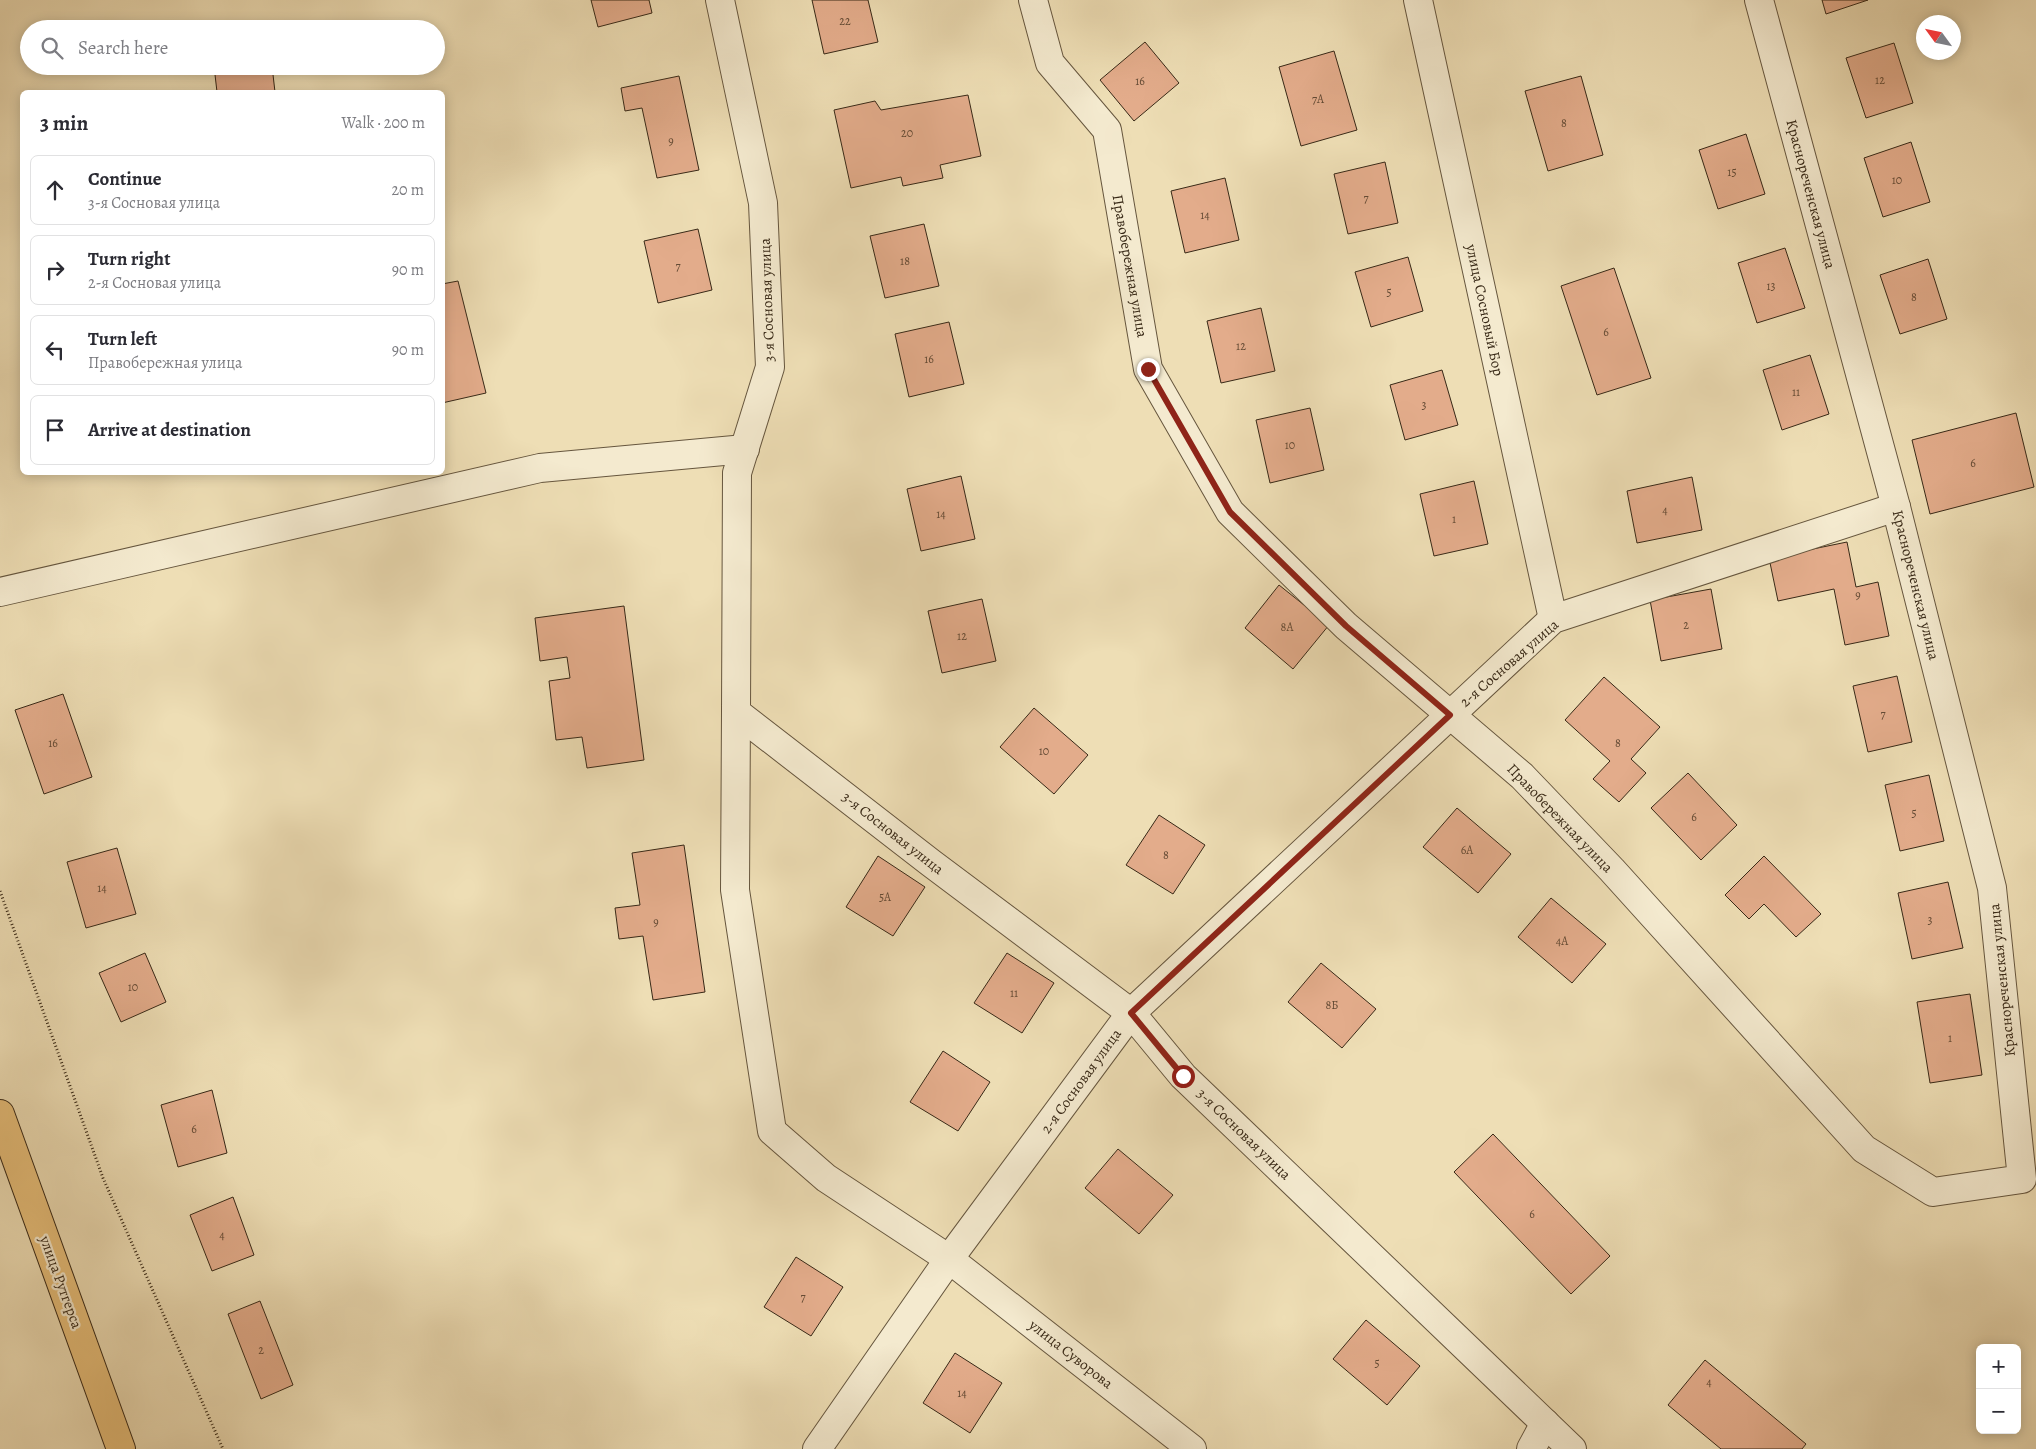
<!DOCTYPE html>
<meta charset="utf-8">
<style>
:root{--surface:#fff;--page:#f2f2f3;--text:#2b2b33;--muted:#7c7c81;--line:#e1e1e2}
body{margin:0;font-family:Alegreya,serif;background:var(--page);color:var(--text)}
.controls{position:absolute;right:15px;bottom:15px;display:grid;overflow:hidden;border-radius:8px;box-shadow:0 2px 12px #0003}
.controls button{width:45px;height:45px;display:grid;place-items:center;padding:0;border:0;border-bottom:1px solid var(--line);background:var(--surface);color:var(--text);font:25px sans-serif}
.compass{position:absolute;left:1916px;top:15px;width:45px;height:45px;border-radius:50%;background:var(--surface);box-shadow:0 2px 12px #0003;rotate:303deg}
.stop{position:absolute;width:15px;height:15px;margin:-11px;border:4px solid #8f2418;border-radius:50%;background:#fff}
.stop.end{background:#8f2418;border-color:#fff;box-shadow:0 1px 5px #0008}
.list{margin:0;padding:0;list-style:none}
h2{display:flex;justify-content:space-between;align-items:center;height:65px;margin:0;padding:0 20px;font-size:21px}
h2 small{font-size:16px;font-weight:400;color:var(--muted)}
.list li{display:grid;grid-template-columns:32px 1fr auto;gap:15px;align-items:center;box-sizing:border-box;height:70px;margin:0 10px 10px;padding:0 10px;border:1px solid var(--line);border-radius:8px}
.list b{display:block;font-size:19px;white-space:nowrap}
.list p{margin:0;font-size:16px;white-space:nowrap;color:var(--muted)}
.list em{font-size:16px;font-style:normal;color:var(--muted)}
.icon{flex:none;width:28px;height:28px;fill:none;stroke:currentColor;stroke-width:2;stroke-linecap:round;stroke-linejoin:round}
.map{position:relative;flex:none;width:2036px;height:1449px;overflow:hidden}
.search{position:absolute;background:var(--surface);box-shadow:0 2px 12px #0003;left:20px;top:20px;width:425px;height:55px;display:flex;align-items:center;gap:12px;box-sizing:border-box;padding:0 18px;border-radius:28px;color:var(--muted);font-size:19px}
.panel{position:absolute;background:var(--surface);box-shadow:0 2px 12px #0003;left:20px;top:90px;width:425px;height:385px;border-radius:8px}
.map>svg:first-child{display:block}
.building{fill:#e3ac8b;stroke:#382917}
.lines{fill:none;stroke-linecap:round;stroke-linejoin:round}
.minor-casing{stroke:#66563e;stroke-width:30}
.major-casing{stroke:#382917;stroke-width:30}
.path{stroke:#382917;stroke-width:3;stroke-dasharray:1 2.5;stroke-linecap:butt}
.minor{stroke:#f4eacf;stroke-width:28}
.major{stroke:#e7bf7a;stroke-width:28}
.route{stroke:#8f2418;stroke-width:6}
.labels{text-anchor:middle;dominant-baseline:central;stroke-width:4.5;stroke-linejoin:round;paint-order:stroke}
.number-label{font-size:12px;fill:#634a34}
.street-label{font-size:15px;fill:#382917;stroke:#f4eacf}
</style>
<div class="map">
<svg width="2036" height="1449" viewBox="0 0 2036 1449">
<rect width="100%" height="100%" fill="#eedeb5"/>
<filter id="stains"><feTurbulence type="fractalNoise" baseFrequency=".004" numOctaves="4"/><feColorMatrix values="0 0 0 0 .2 0 0 0 0 .09 0 0 0 0 .02 0 0 0 .5 -.17"/></filter>
<radialGradient id="worn" r=".72"><stop offset=".6" stop-color="#630" stop-opacity="0"/><stop offset="1" stop-color="#630" stop-opacity=".3"/></radialGradient>
<g class="building">
<polygon points="591,0 649,0 652,13 598,27"/>
<polygon points="812,0 868,0 878,42 824,54"/>
<polygon points="1822,0 1868,0 1826,14"/>
<polygon points="1145,42 1179,83 1134,121 1100,80"/>
<polygon points="1894,43 1913,103 1866,118 1846,58"/>
<polygon points="1334,51 1357,130 1301,146 1279,67"/>
<polygon points="214,66 272,66 275,92 217,92"/>
<polygon points="679,76 699,170 657,178 642,108 625,111 621,88"/>
<polygon points="1581,76 1603,155 1548,171 1525,91"/>
<polygon points="968,95 981,156 940,165 943,178 903,186 901,177 851,188 834,110 875,101 881,110"/>
<polygon points="1746,134 1765,194 1718,209 1699,150"/>
<polygon points="1911,142 1930,202 1883,217 1864,158"/>
<polygon points="1385,162 1398,223 1348,234 1334,174"/>
<polygon points="1225,178 1239,240 1185,253 1171,191"/>
<polygon points="924,224 939,286 885,298 870,236"/>
<polygon points="698,229 712,290 658,303 644,241"/>
<polygon points="1785,248 1805,308 1757,323 1738,263"/>
<polygon points="1408,257 1423,311 1371,327 1355,272"/>
<polygon points="1928,259 1947,319 1900,334 1880,275"/>
<polygon points="1614,268 1651,378 1597,395 1561,286"/>
<polygon points="458,281 486,393 442,403 442,284"/>
<polygon points="1261,308 1275,371 1221,383 1207,321"/>
<polygon points="949,322 964,384 909,397 895,334"/>
<polygon points="1810,355 1829,414 1782,430 1763,370"/>
<polygon points="1442,370 1458,425 1405,440 1390,385"/>
<polygon points="1310,408 1324,470 1270,483 1256,420"/>
<polygon points="2016,413 2034,487 1930,514 1912,440"/>
<polygon points="961,476 975,539 921,551 907,489"/>
<polygon points="1692,477 1702,530 1637,543 1627,491"/>
<polygon points="1474,481 1488,544 1434,556 1420,494"/>
<polygon points="1847,542 1856,587 1878,582 1889,636 1845,645 1834,589 1778,601 1769,558"/>
<polygon points="1279,585 1329,625 1293,669 1245,628"/>
<polygon points="1711,589 1722,649 1661,661 1650,600"/>
<polygon points="982,599 996,661 942,673 928,611"/>
<polygon points="624,606 644,760 587,768 582,737 556,740 549,681 570,678 567,657 540,661 535,618"/>
<polygon points="1897,676 1912,742 1868,752 1853,686"/>
<polygon points="1604,677 1660,727 1631,759 1646,773 1619,802 1593,779 1610,761 1565,720"/>
<polygon points="63,694 92,777 44,794 15,710"/>
<polygon points="1034,708 1088,755 1054,794 1000,747"/>
<polygon points="1688,773 1737,825 1701,860 1651,808"/>
<polygon points="1929,775 1944,841 1900,851 1885,785"/>
<polygon points="1457,808 1511,854 1478,893 1423,847"/>
<polygon points="1159,815 1205,845 1173,894 1126,865"/>
<polygon points="684,845 705,992 653,1000 643,936 619,939 615,908 640,905 632,853"/>
<polygon points="117,848 136,914 86,928 67,862"/>
<polygon points="878,856 925,887 893,936 846,907"/>
<polygon points="1764,856 1821,914 1796,937 1764,904 1749,919 1725,895"/>
<polygon points="1948,882 1963,948 1912,959 1898,893"/>
<polygon points="1551,898 1606,944 1572,983 1518,937"/>
<polygon points="145,953 166,1002 121,1022 99,973"/>
<polygon points="1007,953 1054,983 1022,1033 974,1003"/>
<polygon points="1321,963 1376,1009 1342,1048 1288,1002"/>
<polygon points="1970,994 1982,1075 1930,1083 1917,1002"/>
<polygon points="943,1051 990,1082 958,1131 910,1102"/>
<polygon points="212,1090 227,1153 178,1167 161,1105"/>
<polygon points="1493,1134 1610,1256 1571,1294 1454,1172"/>
<polygon points="1118,1149 1173,1195 1139,1234 1085,1188"/>
<polygon points="233,1197 254,1255 212,1271 190,1215"/>
<polygon points="796,1257 843,1287 811,1336 764,1307"/>
<polygon points="260,1301 293,1385 261,1399 228,1314"/>
<polygon points="1366,1320 1420,1366 1387,1405 1333,1359"/>
<polygon points="955,1353 1002,1383 970,1433 923,1403"/>
<polygon points="1705,1360 1806,1444 1802,1449 1721,1449 1668,1405"/>
</g>
<g class="lines">
<g class="minor-casing">
<g id="minor">
<polyline points="720,0 763,203 770,367 737,473 736,712 931,863 1131,1013 1183,1076 1572,1449"/>
<polyline points="1033,0 1050,63 1107,130 1148,369 1230,512 1346,626 1522,776 1612,870 1864,1149 1933,1192 2022,1179 1992,888 1896,507 1759,0"/>
<polyline points="1418,0 1553,619"/>
<polyline points="0,592 540,468 745,449"/>
<polyline points="736,712 735,890 772,1131 826,1178 949,1259 1192,1449"/>
<polyline points="817,1449 949,1259 1131,1013 1553,619 1896,507"/>
<polyline points="1531,1449 1545,1423"/>
</g>
</g>
<g class="major-casing">
<polyline id="major" points="0,1114 121,1449"/>
</g>
<polyline class="path" points="0,891 103,1178 223,1449"/>
<use href="#minor" class="minor"/>
<use href="#major" class="major"/>
</g>
<g class="lines">
<polyline class="route" points="1148,369 1230,512 1346,626 1450,715 1131,1013 1183,1076"/>
</g>
<g class="labels">
<g class="number-label">
<text x="845" y="21">22</text>
<text x="1880" y="80">12</text>
<text x="1140" y="81">16</text>
<text x="1318" y="99">7А</text>
<text x="1564" y="123">8</text>
<text x="907" y="133">20</text>
<text x="671" y="141">9</text>
<text x="1732" y="172">15</text>
<text x="1897" y="180">10</text>
<text x="1366" y="198">7</text>
<text x="1205" y="215">14</text>
<text x="905" y="261">18</text>
<text x="678" y="266">7</text>
<text x="1771" y="286">13</text>
<text x="1389" y="292">5</text>
<text x="1914" y="297">8</text>
<text x="1606" y="332">6</text>
<text x="1241" y="346">12</text>
<text x="929" y="359">16</text>
<text x="1796" y="392">11</text>
<text x="1424" y="405">3</text>
<text x="1290" y="445">10</text>
<text x="1973" y="463">6</text>
<text x="1665" y="510">4</text>
<text x="941" y="514">14</text>
<text x="1454" y="519">1</text>
<text x="1858" y="595">9</text>
<text x="1686" y="625">2</text>
<text x="1287" y="627">8А</text>
<text x="962" y="636">12</text>
<text x="1883" y="714">7</text>
<text x="53" y="743">16</text>
<text x="1618" y="743">8</text>
<text x="1044" y="751">10</text>
<text x="1914" y="813">5</text>
<text x="1694" y="817">6</text>
<text x="1467" y="850">6А</text>
<text x="1166" y="855">8</text>
<text x="102" y="888">14</text>
<text x="885" y="897">5А</text>
<text x="1930" y="920">3</text>
<text x="656" y="922">9</text>
<text x="1562" y="941">4А</text>
<text x="133" y="987">10</text>
<text x="1014" y="993">11</text>
<text x="1332" y="1005">8Б</text>
<text x="1950" y="1038">1</text>
<text x="194" y="1129">6</text>
<text x="1532" y="1214">6</text>
<text x="222" y="1235">4</text>
<text x="803" y="1297">7</text>
<text x="261" y="1350">2</text>
<text x="1377" y="1363">5</text>
<text x="1709" y="1382">4</text>
<text x="962" y="1393">14</text>
</g>
<g class="street-label">
<text transform="translate(1811 194) rotate(75)">Краснореченская улица</text>
<text transform="translate(1130 266) rotate(80)">Правобережная улица</text>
<text transform="translate(767 300) rotate(-92)">3-я Сосновая улица</text>
<text transform="translate(1485 310) rotate(78)">улица Сосновый Бор</text>
<text transform="translate(1916 585) rotate(76)">Краснореченская улица</text>
<text transform="translate(1509 663) rotate(-41)">2-я Сосновая улица</text>
<text transform="translate(1560 818) rotate(46)">Правобережная улица</text>
<text transform="translate(893 833) rotate(38)">3-я Сосновая улица</text>
<text transform="translate(2002 980) rotate(-96)">Краснореченская улица</text>
<text transform="translate(1081 1081) rotate(-54)">2-я Сосновая улица</text>
<text transform="translate(1244 1134) rotate(44)">3-я Сосновая улица</text>
<text transform="translate(61 1282) rotate(70)">улица Рутгерса</text>
<text transform="translate(1071 1354) rotate(38)">улица Суворова</text>
</g>
</g>
<rect width="100%" height="100%" filter="url(#stains)"/>
<rect width="100%" height="100%" fill="url(#worn)"/>
</svg>
<div class="controls">
<button>+</button>
<button>−</button>
</div>
<svg class="compass" viewBox="-18 -18 36 36"><path d="M0-13l5 13h-10z" fill="#e53935"/><path d="M0 13l5-13h-10z" fill="#7c7c81"/></svg>
<div class="stop" style="left:1183px;top:1076px"></div>
<div class="stop end" style="left:1148px;top:369px"></div>
<div class="search"><svg class="icon" aria-label="search" viewBox="0 0 24 24"><circle cx="10" cy="10" r="6"/><path d="M15 15l6 6"/></svg>Search here</div>
<section class="panel">
<h2>3 min<small>Walk · 200 m</small></h2>
<ul class="list">
<li><svg class="icon" aria-label="ahead" viewBox="0 0 24 24"><path d="M12 20V5M6 11l6-6 6 6"/></svg><div><b>Continue</b><p>3-я Сосновая улица</p></div><em>20 m</em></li>
<li><svg class="icon" aria-label="right" viewBox="0 0 24 24"><path d="M7 20v-9h11M14 6l5 5-5 5"/></svg><div><b>Turn right</b><p>2-я Сосновая улица</p></div><em>90 m</em></li>
<li><svg class="icon" aria-label="left" viewBox="0 0 24 24"><path d="M17 20v-9H6M10 6l-5 5 5 5"/></svg><div><b>Turn left</b><p>Правобережная улица</p></div><em>90 m</em></li>
<li><svg class="icon" aria-label="arrive" viewBox="0 0 24 24"><path d="M6 21V4h12l-3 4 3 4H6"/></svg><div><b>Arrive at destination</b></div></li>
</ul>
</section>
</div>
